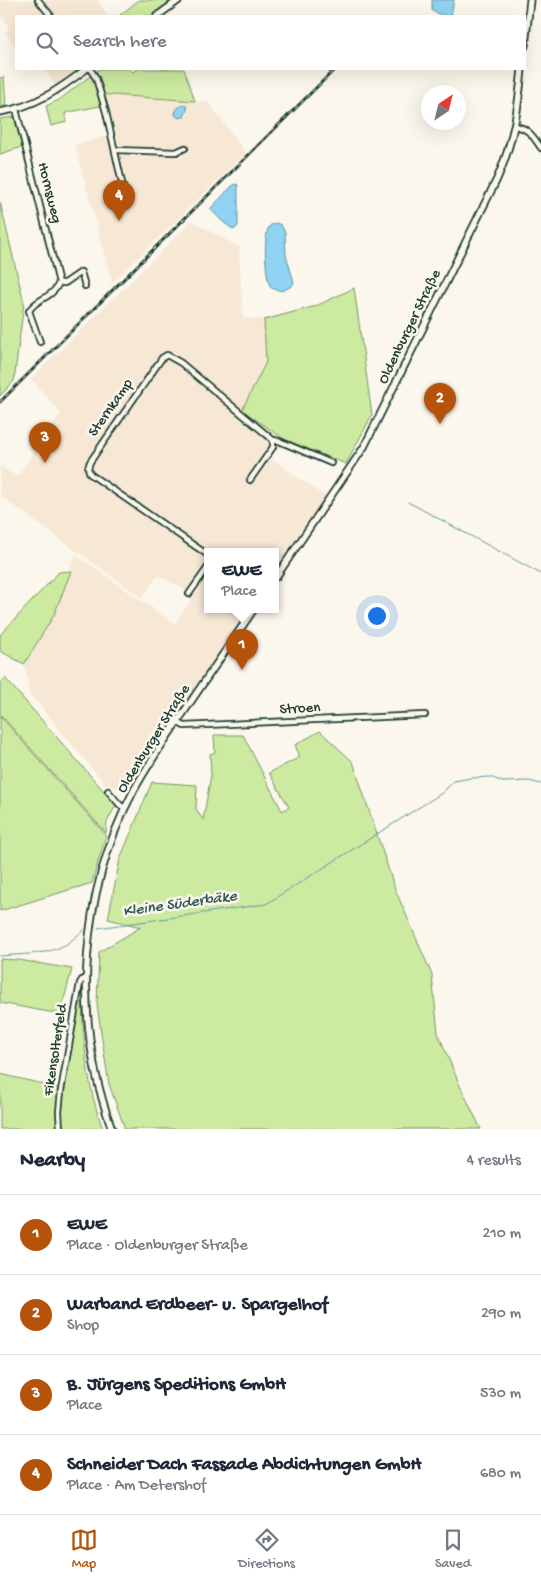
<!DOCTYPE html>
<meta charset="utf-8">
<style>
:root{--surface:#fff;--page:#f6f6f7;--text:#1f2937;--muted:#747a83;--line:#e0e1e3;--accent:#b45309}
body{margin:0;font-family:"Gochi Hand",sans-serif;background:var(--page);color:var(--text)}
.compass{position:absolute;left:421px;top:85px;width:45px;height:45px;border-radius:50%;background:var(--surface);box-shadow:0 5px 20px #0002;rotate:35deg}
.you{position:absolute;left:376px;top:615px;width:18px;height:18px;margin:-12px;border:4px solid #fff;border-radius:50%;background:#1a73e8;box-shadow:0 0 0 8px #1a73e833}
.badge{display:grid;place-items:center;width:32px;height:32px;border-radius:50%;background:var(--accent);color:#fff;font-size:16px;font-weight:700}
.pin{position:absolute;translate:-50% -41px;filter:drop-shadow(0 1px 2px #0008)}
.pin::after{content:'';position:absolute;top:26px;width:18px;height:15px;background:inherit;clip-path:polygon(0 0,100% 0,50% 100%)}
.popup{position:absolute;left:204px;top:548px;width:75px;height:65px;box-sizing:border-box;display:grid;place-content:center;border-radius:0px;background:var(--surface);filter:drop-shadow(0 1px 4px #0005);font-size:16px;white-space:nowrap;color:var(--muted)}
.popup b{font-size:19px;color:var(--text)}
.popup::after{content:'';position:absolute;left:50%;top:100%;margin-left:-10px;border:10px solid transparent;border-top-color:var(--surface)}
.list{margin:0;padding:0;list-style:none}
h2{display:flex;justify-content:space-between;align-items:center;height:65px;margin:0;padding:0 20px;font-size:21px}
h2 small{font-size:16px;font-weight:400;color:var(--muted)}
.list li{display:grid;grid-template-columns:32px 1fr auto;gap:15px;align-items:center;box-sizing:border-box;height:80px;padding:0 20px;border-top:1px solid var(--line)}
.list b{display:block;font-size:19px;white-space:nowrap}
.list p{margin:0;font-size:16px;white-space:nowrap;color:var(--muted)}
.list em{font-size:16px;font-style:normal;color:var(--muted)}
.icon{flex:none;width:28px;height:28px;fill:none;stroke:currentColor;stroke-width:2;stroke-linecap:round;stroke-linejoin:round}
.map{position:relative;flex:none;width:541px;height:1129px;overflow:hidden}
.search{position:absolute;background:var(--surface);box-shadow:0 5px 20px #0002;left:15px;right:15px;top:15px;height:55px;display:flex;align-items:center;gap:12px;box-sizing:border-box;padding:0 18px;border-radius:0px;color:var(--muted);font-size:19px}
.sheet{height:385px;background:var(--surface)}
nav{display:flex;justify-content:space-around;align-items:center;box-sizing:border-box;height:70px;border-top:1px solid var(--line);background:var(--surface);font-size:14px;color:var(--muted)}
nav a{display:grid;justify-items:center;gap:2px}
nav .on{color:var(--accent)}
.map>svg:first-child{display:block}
.built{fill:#f6e8d4}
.green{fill:#cdeaa1;stroke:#76946a}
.water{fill:#8fd2f1;stroke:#6296a5}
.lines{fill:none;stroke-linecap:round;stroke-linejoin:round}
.stream{stroke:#6296a5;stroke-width:1}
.street-casing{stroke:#1f3d34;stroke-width:8}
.secondary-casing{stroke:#1f3d34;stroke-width:9}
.street{stroke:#fbf7ec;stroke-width:4.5}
.secondary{stroke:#fbf7ec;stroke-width:5.5}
.rail-casing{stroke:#1f3d34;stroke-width:3}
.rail{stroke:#fbf7ec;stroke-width:1;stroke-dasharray:4;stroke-linecap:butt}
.labels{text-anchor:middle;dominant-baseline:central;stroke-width:5;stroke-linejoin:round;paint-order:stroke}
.street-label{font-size:15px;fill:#1f3d34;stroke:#fbf7ec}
.water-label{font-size:16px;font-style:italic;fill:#355b5a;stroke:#fbf7ec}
</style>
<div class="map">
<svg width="541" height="1129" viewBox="0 0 541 1129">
<rect width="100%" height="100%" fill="#fbf7ec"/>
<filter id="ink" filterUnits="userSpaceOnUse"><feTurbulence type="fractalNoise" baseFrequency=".02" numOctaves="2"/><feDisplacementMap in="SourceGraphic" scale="10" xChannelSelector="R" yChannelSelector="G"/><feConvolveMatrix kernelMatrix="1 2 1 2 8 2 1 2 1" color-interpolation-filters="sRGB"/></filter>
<g filter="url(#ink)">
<g class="built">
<polygon points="0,0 97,0 108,16 16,16 16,43 14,45 6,32 10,28 2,17 0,19"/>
<polygon points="44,69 79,69 56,86"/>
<polygon points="97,94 208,102 246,153 112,283 75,145 107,136"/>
<polygon points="192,221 239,247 243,318 264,320 266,362 242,410 284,439 271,458 305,483 306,482 325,497 276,567 276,551 208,551 208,559 187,591 160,576 156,578 142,598 0,496 0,466 17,477 61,413 31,379"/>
<polygon points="76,555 175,624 208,574 208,609 249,609 127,791 105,784 30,694 24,664 54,615 71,571 71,563"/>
</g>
<g class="green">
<polygon points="139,0 172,0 150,16 119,16"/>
<polygon points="99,69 130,69 133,72 137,69 184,69 195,101 98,94 100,106 65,113 66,122 51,126 46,106 59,100"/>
<polygon points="4,77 6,106 0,106 0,78"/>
<polygon points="14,117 22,147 0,154 0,119"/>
<polygon points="0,202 24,303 14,381 0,396"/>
<polygon points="354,288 372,415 346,464 284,439 242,410 266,362 264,320 316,306"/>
<polygon points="71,571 54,615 24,664 0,651 0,635 59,572"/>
<polygon points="5,678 116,805 107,822 106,833 0,714 0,684"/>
<polygon points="0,716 106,835 92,883 0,911"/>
<polygon points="320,731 353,762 395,889 432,975 438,1033 460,1086 481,1129 125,1129 109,1084 102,1040 97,1004 99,952 141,927 108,919 120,859 152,782 197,785 196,809 203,820 211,775 210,754 215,752 214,735 243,735 282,811 289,807 269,773 300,757 295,745"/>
<polygon points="0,959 19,960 72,969 60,1014 0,1003"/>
<path d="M79 1002H82C84 1046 87 1087 103 1129L62 1128C60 1086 71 1044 79 1002Z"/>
<polygon points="0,1074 60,1088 59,1129 0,1129"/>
</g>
<g class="water">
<polygon points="432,0 454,0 451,16 444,16 432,11"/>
<path d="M184 105 188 107 184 117 179 118 175 115C175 108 179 107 184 105Z"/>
<polygon points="236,184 238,185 238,226 234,230 223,222 210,209 232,186"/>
<path d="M276 223 281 225 285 232 286 255 294 282 292 286 282 291 271 288C265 279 263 236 269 227 271 224 273 224 276 223Z"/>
</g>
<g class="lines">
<g class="stream">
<polyline points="408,502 541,574"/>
<polyline points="98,928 266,904 442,793 454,781 471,778 490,777 503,782 529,781 541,784"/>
<path d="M0 956C21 954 47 955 65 945 72 941 77 935 84 930"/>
</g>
<g class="street-casing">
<g id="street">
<polyline points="38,0 51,16"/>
<polyline points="90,69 96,78 106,112 127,205"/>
<path d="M16 109 59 283C52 299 36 298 29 311L40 342"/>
<path d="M515 126C529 128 534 138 541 148"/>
<polyline points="115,150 176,152 185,148"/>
<polyline points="59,283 65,283 81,272 85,286"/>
<polyline points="273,440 279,441 331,463"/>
<polyline points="208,555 90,474 88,468 90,462 162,358 167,355 181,363 273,440 273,447 250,480"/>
<polyline points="189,594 208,567"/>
<polyline points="177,722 184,726 425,715"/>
<polyline points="108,791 120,805 125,808"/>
<polyline points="60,1129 59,1112 61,1091 80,983 82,980 86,979"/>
</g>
</g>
<g class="secondary-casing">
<g id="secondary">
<polyline points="157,16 179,0"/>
<polyline points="525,46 530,0"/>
<path d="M0 112C34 107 60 89 86 69"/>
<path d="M276 577 364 447 497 179C514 140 518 110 522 69"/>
<path d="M112 1129C72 1020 79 895 133 792 148 764 166 738 184 712 207 677 231 643 254 609"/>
</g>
</g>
<use href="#street" class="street"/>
<use href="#secondary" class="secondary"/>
<g class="rail-casing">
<polyline id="rail" points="0,402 335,69"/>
</g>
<use href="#rail" class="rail"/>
</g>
</g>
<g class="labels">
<g class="street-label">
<text transform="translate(49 193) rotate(76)">Hornsweg</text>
<text transform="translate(410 327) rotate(-64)">Oldenburger Straße</text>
<text transform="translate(111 408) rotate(-55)">Sternkamp</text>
<text transform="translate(300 709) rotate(-3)">Stroen</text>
<text transform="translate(154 739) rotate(-58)">Oldenburger Straße</text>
<text transform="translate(56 1050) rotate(-81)">Fikensolterfeld</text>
</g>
<g class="water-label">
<text transform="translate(180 905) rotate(-8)">Kleine Süderbäke</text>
</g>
</g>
</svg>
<svg class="compass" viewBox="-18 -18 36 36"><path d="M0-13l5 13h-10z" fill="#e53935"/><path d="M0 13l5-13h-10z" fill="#747a83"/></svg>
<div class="you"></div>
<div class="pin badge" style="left:242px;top:670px">1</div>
<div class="popup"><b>EWE</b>Place</div>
<div class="pin badge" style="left:440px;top:424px">2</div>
<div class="pin badge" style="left:45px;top:463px">3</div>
<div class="pin badge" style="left:119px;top:221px">4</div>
<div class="search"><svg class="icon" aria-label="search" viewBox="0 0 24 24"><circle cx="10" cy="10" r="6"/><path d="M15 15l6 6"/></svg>Search here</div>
</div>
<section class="sheet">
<h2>Nearby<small>4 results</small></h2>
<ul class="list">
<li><span class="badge">1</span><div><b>EWE</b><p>Place · Oldenburger Straße</p></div><em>210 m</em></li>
<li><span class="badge">2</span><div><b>Warband Erdbeer- u. Spargelhof</b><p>Shop</p></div><em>290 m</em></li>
<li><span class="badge">3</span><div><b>B. Jürgens Speditions GmbH</b><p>Place</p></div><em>530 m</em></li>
<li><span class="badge">4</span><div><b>Schneider Dach Fassade Abdichtungen GmbH</b><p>Place · Am Detershof</p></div><em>680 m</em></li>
</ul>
</section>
<nav>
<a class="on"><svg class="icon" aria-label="map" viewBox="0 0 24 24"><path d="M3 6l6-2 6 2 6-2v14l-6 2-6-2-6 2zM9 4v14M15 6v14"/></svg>Map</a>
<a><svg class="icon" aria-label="directions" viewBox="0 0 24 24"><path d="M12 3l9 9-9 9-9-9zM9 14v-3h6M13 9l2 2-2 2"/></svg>Directions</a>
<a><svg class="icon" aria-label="saved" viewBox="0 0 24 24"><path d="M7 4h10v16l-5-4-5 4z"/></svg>Saved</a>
</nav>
